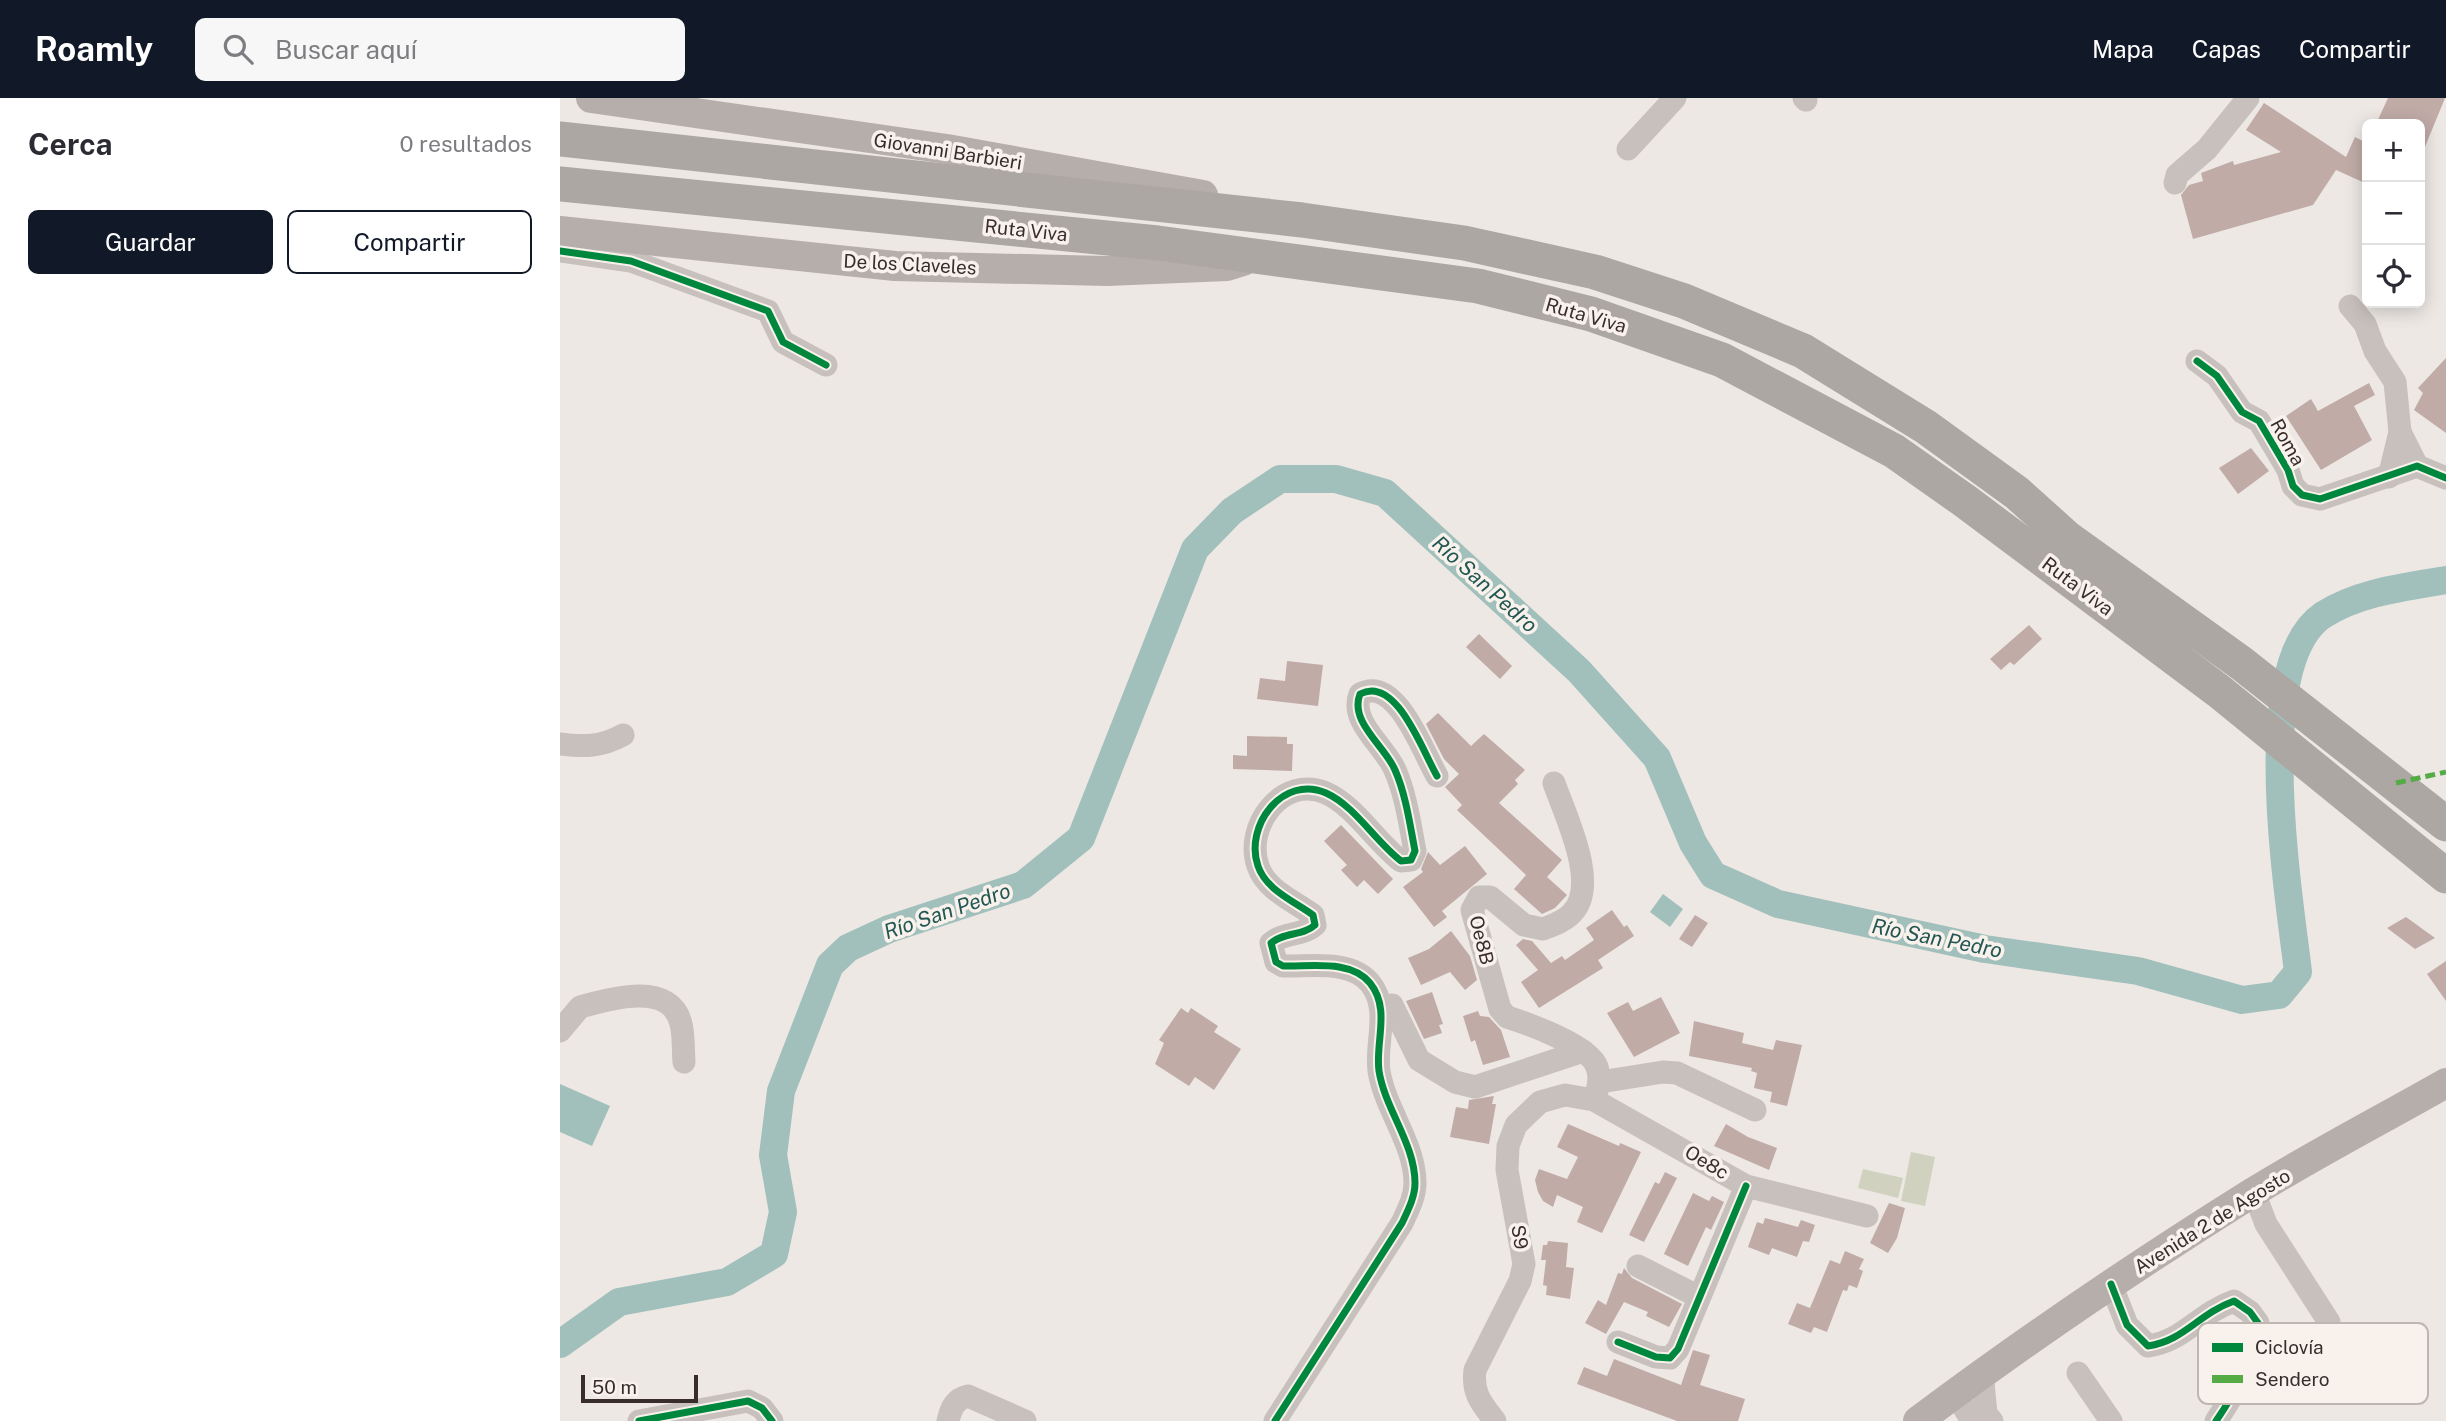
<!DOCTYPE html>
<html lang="es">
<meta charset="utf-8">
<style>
:root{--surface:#fff;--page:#f7f7f7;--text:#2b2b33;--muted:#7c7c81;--line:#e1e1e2;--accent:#111827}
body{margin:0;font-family:"Public Sans",sans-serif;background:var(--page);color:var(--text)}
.controls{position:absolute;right:21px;top:21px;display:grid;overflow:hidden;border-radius:10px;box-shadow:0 4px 18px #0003}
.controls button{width:63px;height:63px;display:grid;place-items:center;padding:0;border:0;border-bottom:2px solid var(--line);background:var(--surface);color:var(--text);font:35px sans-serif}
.scale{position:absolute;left:21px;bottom:18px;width:117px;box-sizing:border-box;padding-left:7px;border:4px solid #382d2b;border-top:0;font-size:19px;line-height:24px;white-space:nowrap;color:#382d2b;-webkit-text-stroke:5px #f9f1ec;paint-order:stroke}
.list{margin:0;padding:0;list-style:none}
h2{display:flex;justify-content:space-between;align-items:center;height:91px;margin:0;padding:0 28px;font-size:30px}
h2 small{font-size:23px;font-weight:400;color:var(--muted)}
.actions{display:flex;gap:14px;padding:21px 28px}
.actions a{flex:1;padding:16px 0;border:2px solid var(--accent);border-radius:10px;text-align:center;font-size:24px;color:var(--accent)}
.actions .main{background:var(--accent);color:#fff}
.icon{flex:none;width:38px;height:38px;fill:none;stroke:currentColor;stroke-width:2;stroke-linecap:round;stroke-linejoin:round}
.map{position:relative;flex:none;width:1886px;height:1323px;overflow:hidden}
header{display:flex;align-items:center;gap:42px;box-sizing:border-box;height:98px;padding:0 35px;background:var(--accent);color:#fff}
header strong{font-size:33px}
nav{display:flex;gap:38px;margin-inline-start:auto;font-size:24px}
.search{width:490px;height:63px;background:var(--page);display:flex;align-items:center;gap:18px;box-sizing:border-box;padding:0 24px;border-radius:10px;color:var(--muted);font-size:26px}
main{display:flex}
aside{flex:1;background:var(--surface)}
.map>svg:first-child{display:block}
.green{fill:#d0d2bf}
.water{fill:#a1bfbb}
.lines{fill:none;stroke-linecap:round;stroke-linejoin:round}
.river{stroke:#a1bfbb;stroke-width:28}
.building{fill:#c0aba7}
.minor{stroke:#c7c0bc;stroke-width:23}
.major{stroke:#b6aeab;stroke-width:30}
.highway{stroke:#aca7a3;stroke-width:35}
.quiet{stroke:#55ab44;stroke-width:5;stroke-dasharray:10 5;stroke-linecap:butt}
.cycleway-casing{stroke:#f9f1ec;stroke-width:11}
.cycleway{stroke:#00873e;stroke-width:7}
.labels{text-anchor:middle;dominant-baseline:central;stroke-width:7;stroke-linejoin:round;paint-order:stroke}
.street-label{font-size:19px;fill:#382d2b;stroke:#f9f1ec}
.water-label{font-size:21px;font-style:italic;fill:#235753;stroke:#f9f1ec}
.key{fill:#f9f1ec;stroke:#bfb6b2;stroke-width:2}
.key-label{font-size:19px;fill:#382d2b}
</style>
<header>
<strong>Roamly</strong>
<div class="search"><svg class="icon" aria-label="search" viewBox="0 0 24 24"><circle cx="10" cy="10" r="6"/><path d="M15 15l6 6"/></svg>Buscar aquí</div>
<nav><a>Mapa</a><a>Capas</a><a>Compartir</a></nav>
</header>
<main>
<aside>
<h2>Cerca<small>0 resultados</small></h2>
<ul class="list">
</ul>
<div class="actions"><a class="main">Guardar</a><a>Compartir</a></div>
</aside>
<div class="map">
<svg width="1886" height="1323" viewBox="0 0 1886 1323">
<rect width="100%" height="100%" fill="#ede8e4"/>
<g class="green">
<polygon points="1351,1054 1375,1059 1365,1108 1341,1103"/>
<polygon points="1303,1071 1343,1080 1338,1100 1298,1090"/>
</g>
<g class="water">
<polygon points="1103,796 1123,811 1110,829 1090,814"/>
<polygon points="0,986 50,1008 32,1048 0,1034"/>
</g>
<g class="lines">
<path class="river" d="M0 1246 59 1204 167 1184 214 1156 223 1114 213 1057 221 993 270 867 288 850 329 831 463 787 521 740 635 451 672 413 720 381H776L825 395 1019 573 1097 660 1133 745 1153 777 1218 806 1425 851 1578 873 1682 902 1719 897 1738 874C1729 796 1690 566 1763 517 1799 494 1845 489 1886 482"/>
</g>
<g class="building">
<polygon points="1828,0 1885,0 1860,61 1860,26 1816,26"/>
<polygon points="1704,5 1786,59 1795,39 1807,45 1807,86 1776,72 1753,107 1633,141 1621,97 1629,87 1643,83 1641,75 1673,63 1674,67 1721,54 1686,32"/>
<polygon points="1886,260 1886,335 1854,312 1863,295 1858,290"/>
<polygon points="1809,285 1815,297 1794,308 1812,342 1761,372 1726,318 1751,301 1758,313"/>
<polygon points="1691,350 1709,373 1678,396 1659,370"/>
<polygon points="1469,527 1482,541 1454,567 1450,564 1441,572 1430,561"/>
<polygon points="919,536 952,568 940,581 906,549"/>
<polygon points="727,563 763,567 758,608 697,601 700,580 725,583"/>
<polygon points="878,615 911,648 924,636 965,672 955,682 958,686 939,705 1002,762 987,779 1007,797 995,810 982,816 954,791 966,777 897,712 902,707 885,689 899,676 884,661 866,626"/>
<polygon points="687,638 727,639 727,646 733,646 732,673 673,671 673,657 687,658"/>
<polygon points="781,727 833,781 818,796 804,782 797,789 781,772 787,767 764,743"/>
<polygon points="905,748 927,776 882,813 887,819 874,829 843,789 863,774 861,771 868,754 880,767"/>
<polygon points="1052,812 1064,829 1067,827 1074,838 1038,862 1043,870 979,910 961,884 978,872 956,847 963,841 972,843 991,865 1002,858 1005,862 1034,842 1026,830"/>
<polygon points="1135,817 1148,825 1132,849 1119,841"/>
<polygon points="1846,819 1875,840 1855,851 1827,830"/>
<polygon points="891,833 910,858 917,882 905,892 890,874 861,887 848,860 869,851"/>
<polygon points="1886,863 1886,903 1867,876"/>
<polygon points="872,894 883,926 879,927 882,935 864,941 846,903"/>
<polygon points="1101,899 1120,935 1074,959 1047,915 1068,904 1073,913"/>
<polygon points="621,910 628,915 631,910 658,928 654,934 681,951 654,992 635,979 629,988 595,966 604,945 599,942"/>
<polygon points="918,913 920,918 929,919 941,932 950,959 923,967 915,942 911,944 903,918"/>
<polygon points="1134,923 1184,935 1182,945 1213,952 1216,942 1242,947 1227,1008 1210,1004 1212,994 1194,990 1197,975 1191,973 1192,970 1129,958"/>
<polygon points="934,998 932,1006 936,1006 929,1046 890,1039 896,1009 908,1011 909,1002"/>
<polygon points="1008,1026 1059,1048 1060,1045 1081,1054 1042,1135 1017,1124 1023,1109 997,1097 993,1109 983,1103 978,1094 975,1082 979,1071 1007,1081 1018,1059 997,1049"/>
<polygon points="1166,1026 1188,1039 1217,1050 1209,1072 1154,1048"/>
<polygon points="1105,1074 1117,1080 1084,1144 1069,1137 1095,1084 1099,1086"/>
<polygon points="1133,1095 1149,1103 1152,1098 1164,1104 1151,1132 1146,1129 1128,1168 1104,1156"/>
<polygon points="1329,1105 1345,1110 1337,1140 1328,1155 1310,1145"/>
<polygon points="1205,1120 1238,1129 1241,1122 1255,1127 1249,1144 1243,1143 1237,1159 1212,1150 1209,1157 1188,1149 1197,1124 1203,1126"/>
<polygon points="988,1143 1008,1145 1006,1169 1014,1170 1010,1201 986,1197 987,1188 983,1187 986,1162 981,1162 983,1147 987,1147"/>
<polygon points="1285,1153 1304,1161 1299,1171 1303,1173 1297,1190 1289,1187 1287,1193 1283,1192 1267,1234 1254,1229 1251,1235 1228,1226 1237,1205 1250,1210 1270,1162 1280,1166"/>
<polygon points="1064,1170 1072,1180 1122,1206 1109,1229 1086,1218 1088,1214 1064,1204 1046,1236 1025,1225 1038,1202 1046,1207 1058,1175 1062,1176"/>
<polygon points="1133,1252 1150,1257 1140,1287 1185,1301 1178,1323 1117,1323 1017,1286 1024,1269 1047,1278 1054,1261 1121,1287"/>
</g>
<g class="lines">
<g class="minor">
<polyline points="1244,0 1246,2"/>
<polyline points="1068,51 1115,0"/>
<polyline points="1615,85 1617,77 1647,51 1688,0"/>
<polyline points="0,153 71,163 208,213 223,244 266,267"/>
<polyline points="1790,208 1805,226 1815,253 1835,284 1840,334"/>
<polyline points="1637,263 1657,278 1682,314 1699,323 1728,372 1733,388 1742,397 1760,401 1857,368 1886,380"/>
<polyline points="1829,379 1840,334 1857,368"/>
<path d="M0 646C24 649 41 649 63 637"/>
<path d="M994 685C1005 717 1040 787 1012 815 1005 823 993 827 983 831L964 827 930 799H919L912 812 940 911 947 919C969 926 1030 948 1037 969 1041 981 1038 991 1034 1002"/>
<polyline points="832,907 859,962 895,984 915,989 1023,953"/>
<path d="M0 933 20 909C49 901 111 882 121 926 124 937 123 952 124 964"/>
<polyline points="1040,984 1103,974 1117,975 1195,1012"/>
<polyline points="1694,1094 1706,1126 1769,1224"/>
<polyline points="1078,1168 1139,1199"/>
<path d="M1551 1186 1567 1227 1588 1248C1624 1243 1638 1216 1674 1203L1690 1214 1698 1225C1692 1261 1677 1293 1656 1323"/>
<polyline points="1058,1244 1096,1259 1110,1260 1118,1251 1186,1088"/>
<polyline points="1422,1274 1426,1316 1432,1323"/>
<polyline points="1518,1275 1551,1323"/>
<polyline points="1395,1295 1412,1323"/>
<polyline points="79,1323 188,1303 202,1310 212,1323"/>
<path d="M388 1323C391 1310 395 1301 408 1298L465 1323"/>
<path d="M715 1323 842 1125C848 1112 855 1099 855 1085 855 1046 825 1011 819 973 815 944 831 911 810 885 790 861 750 869 723 868L716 864 711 845C724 834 743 838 755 827L753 817C734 803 706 792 698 768 684 728 723 676 766 695 795 708 815 743 841 763L851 762 855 753C850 727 846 697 835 672 825 648 789 624 800 596 836 577 862 652 877 678"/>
<path d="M935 1323C921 1305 912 1295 915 1272L960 1183 964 1166 947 1072 948 1048 956 1027 980 1004 1005 997 1034 1002 1186 1088 1307 1118"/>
</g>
<g class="major">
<polyline points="31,0 387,51 643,97"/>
<polyline points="0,133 335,168 547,173 667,168 683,163"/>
<path d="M1358 1323C1466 1242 1577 1167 1692 1095 1755 1056 1821 1022 1886 985"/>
</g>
<g class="highway">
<polyline points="0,41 742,122 904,145 1035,174 1124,203 1243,253 1366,329 1457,395 1507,440 1681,565 1886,726"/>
<polyline points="0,86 598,145 918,188 1031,216 1162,262 1334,353 1405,403 1660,594 1886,778"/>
</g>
<polyline class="quiet" points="1836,685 1886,674"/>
<g class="cycleway-casing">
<g id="cycleway">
<polyline points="0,153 71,163 208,213 223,244 266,267"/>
<polyline points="1637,263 1657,278 1682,314 1699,323 1728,372 1733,388 1742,397 1760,401 1857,368 1886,380"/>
<path d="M1551 1186 1567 1227 1588 1248C1624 1243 1638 1216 1674 1203L1690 1214 1698 1225C1692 1261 1677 1293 1656 1323"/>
<polyline points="1058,1244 1096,1259 1110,1260 1118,1251 1186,1088"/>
<polyline points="79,1323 188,1303 202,1310 212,1323"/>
<path d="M715 1323 842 1125C848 1112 855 1099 855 1085 855 1046 825 1011 819 973 815 944 831 911 810 885 790 861 750 869 723 868L716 864 711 845C724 834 743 838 755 827L753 817C734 803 706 792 698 768 684 728 723 676 766 695 795 708 815 743 841 763L851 762 855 753C850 727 846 697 835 672 825 648 789 624 800 596 836 577 862 652 877 678"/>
</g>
</g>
<use href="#cycleway" class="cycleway"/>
</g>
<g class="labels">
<g class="street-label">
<text transform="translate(388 53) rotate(9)">Giovanni Barbieri</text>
<text transform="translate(466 132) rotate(6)">Ruta Viva</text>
<text transform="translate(350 166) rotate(3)">De los Claveles</text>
<text transform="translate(1026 217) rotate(16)">Ruta Viva</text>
<text transform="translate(1728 344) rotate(61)">Roma</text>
<text transform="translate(1518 488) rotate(37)">Ruta Viva</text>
<text transform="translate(922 842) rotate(76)">Oe8B</text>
<text transform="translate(1147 1064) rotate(31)">Oe8c</text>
<text transform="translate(1652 1123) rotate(-32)">Avenida 2 de Agosto</text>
<text transform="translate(960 1139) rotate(81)">S9</text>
</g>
<g class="water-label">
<text transform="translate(925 486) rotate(42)">Río San Pedro</text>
<text transform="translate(387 813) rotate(-19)">Río San Pedro</text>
<text transform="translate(1377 840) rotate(11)">Río San Pedro</text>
</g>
</g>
<rect x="1638" y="1225" width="230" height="81" rx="10" class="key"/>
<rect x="1652" y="1245" width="31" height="9" fill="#00873e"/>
<rect x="1652" y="1277" width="31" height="8" fill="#55ab44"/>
<g class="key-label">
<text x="1695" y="1256">Ciclovía</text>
<text x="1695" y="1288">Sendero</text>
</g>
</svg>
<div class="controls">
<button>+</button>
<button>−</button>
<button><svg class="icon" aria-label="locate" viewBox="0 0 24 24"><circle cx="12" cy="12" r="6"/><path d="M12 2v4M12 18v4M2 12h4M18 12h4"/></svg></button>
</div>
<div class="scale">50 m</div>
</div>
</main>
